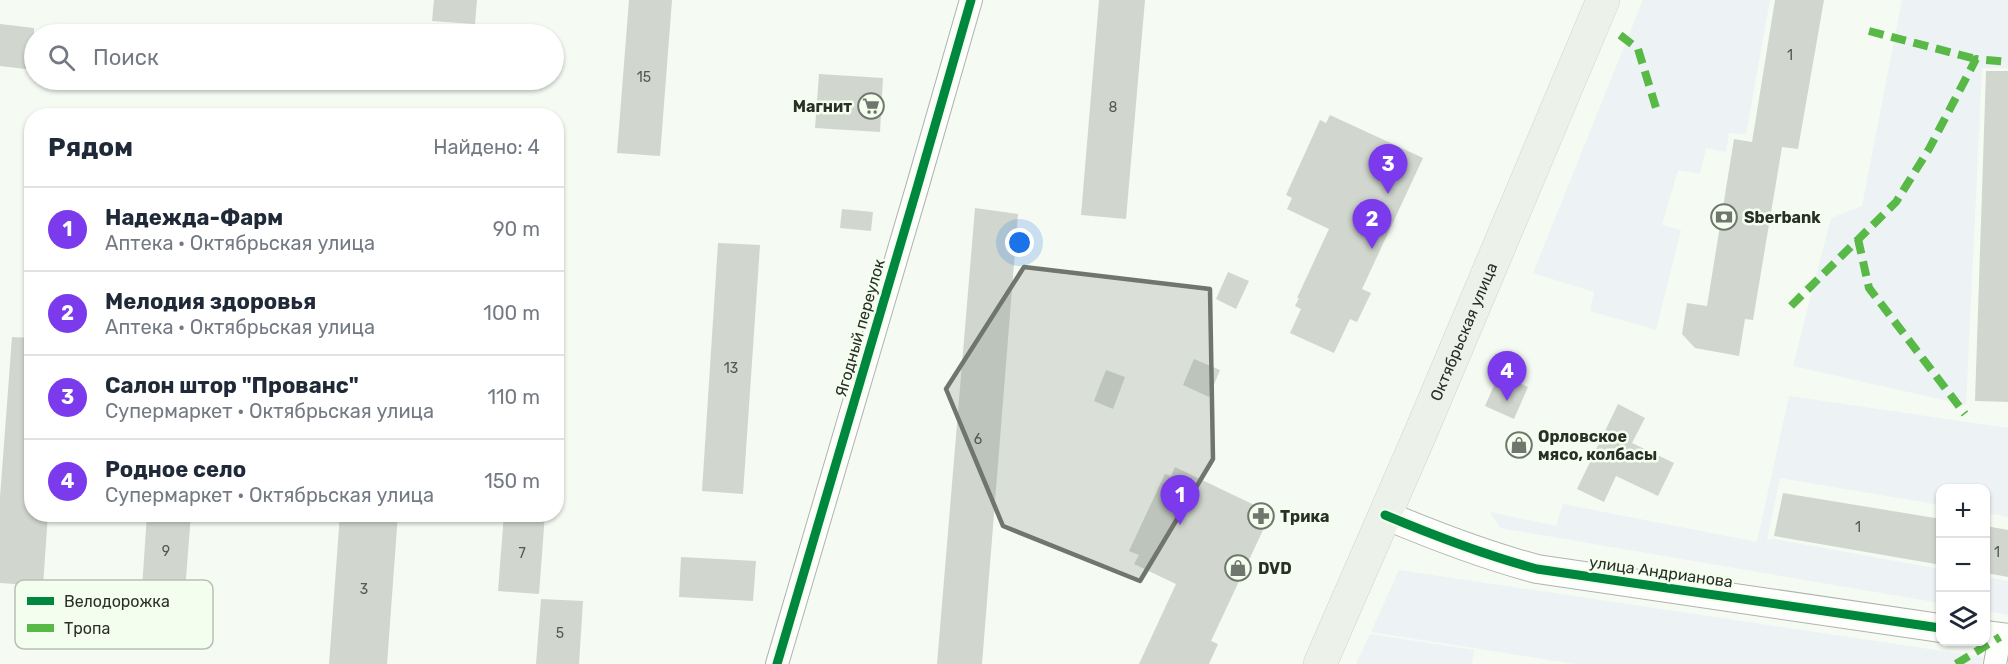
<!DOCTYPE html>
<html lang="ru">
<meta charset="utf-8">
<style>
:root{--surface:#fff;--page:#f6f6f7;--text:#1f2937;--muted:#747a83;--line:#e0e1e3;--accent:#7c3aed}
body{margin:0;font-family:Rubik,sans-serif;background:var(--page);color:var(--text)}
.controls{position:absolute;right:18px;bottom:18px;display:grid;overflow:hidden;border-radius:12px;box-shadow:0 2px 4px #0004}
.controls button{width:54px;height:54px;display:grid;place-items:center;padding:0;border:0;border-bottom:2px solid var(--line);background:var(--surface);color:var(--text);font:30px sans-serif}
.you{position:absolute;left:1020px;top:243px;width:21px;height:21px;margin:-15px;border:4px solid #fff;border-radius:50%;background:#1a73e8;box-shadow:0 0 0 9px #1a73e833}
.badge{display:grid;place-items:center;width:39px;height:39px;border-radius:50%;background:var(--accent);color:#fff;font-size:20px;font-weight:700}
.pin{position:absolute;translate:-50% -50px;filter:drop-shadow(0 2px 3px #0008)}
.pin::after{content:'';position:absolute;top:32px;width:21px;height:18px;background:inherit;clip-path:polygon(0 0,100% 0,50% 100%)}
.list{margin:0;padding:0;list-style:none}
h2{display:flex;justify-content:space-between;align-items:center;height:78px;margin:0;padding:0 24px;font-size:26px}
h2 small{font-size:20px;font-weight:400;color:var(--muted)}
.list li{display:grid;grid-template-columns:39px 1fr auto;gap:18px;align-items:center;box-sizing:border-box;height:84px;padding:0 24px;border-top:2px solid var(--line)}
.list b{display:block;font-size:22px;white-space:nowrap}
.list p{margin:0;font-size:20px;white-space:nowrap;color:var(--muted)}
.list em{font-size:20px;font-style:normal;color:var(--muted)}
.icon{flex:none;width:33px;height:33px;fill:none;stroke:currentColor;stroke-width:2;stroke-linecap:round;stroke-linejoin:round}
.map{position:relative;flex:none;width:2008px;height:664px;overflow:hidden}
.search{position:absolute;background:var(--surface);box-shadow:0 2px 4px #0004;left:24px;top:24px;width:540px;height:66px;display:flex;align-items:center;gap:15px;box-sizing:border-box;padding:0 21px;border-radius:33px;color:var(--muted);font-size:22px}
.panel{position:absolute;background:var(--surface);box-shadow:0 2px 4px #0004;left:24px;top:108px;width:540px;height:414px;border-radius:24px}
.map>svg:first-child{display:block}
.green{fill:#edf2f5}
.building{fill:#d1d7cf}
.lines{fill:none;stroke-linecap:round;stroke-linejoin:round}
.minor-casing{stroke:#afb5ad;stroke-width:24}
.tertiary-casing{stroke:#afb5ad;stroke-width:30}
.primary-casing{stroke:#d0d4cf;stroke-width:34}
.minor{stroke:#fefefd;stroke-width:22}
.tertiary{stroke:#fefefd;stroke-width:28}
.primary{stroke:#ecf2e9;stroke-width:33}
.quiet{stroke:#58b947;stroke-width:8;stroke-dasharray:15 8;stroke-linecap:butt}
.cycleway-casing{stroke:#f4feef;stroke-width:13}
.cycleway{stroke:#00873e;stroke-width:9}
.marked{fill:#70766d;fill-opacity:0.2;stroke:#70766d;stroke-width:4.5;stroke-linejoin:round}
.labels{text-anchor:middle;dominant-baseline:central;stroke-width:5;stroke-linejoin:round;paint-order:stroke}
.number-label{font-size:14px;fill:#535950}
.poi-label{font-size:16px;font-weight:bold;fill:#292f26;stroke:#f4feef;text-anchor:start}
.street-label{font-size:16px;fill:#292f26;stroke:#f4feef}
.key{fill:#f4feef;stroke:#b7c0b3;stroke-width:1.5}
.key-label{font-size:16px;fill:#292f26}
</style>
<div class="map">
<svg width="2008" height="664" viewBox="0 0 2008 664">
<rect width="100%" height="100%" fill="#f5faf2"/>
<g class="green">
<polygon points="1643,0 1770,0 1746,134 1729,133 1726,152 1706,148 1700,174 1678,170 1662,225 1681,230 1656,330 1590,311 1594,292 1533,273"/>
<polygon points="1902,0 2008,0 2008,68 1982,68 1966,405 1793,366 1831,218 1862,206"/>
<polygon points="1789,396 2008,428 2008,517 1986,513 1986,488 1940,488 1940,505 1780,478 1767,540 1774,539 1940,569 1940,603 1500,528 1490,512 1556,526 1563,504 1757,542"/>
<polygon points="1399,570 1983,657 1982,664 1575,664 1371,632"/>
<polygon points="1986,577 2008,581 2008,615 1986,611"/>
<polygon points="1370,634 1474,650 1472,664 1356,664"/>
</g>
<g class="building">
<polygon points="434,0 477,0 475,24 432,21"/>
<polygon points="629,0 672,0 660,156 617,153"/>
<polygon points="1099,0 1145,0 1126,219 1081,215"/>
<polygon points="1775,0 1824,0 1798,149 1782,147 1753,320 1745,319 1739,356 1695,348 1682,334 1687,303 1707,306 1734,139 1752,142"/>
<polygon points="0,24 34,28 34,70 0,66"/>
<polygon points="1986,71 2008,71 2008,402 1975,401"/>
<polygon points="819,74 883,78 880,132 815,128"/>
<polygon points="1330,115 1423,158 1362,289 1371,293 1357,322 1350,319 1334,353 1290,333 1301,309 1295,306 1299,298 1297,298 1329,229 1287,209 1292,198 1286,195 1320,120 1326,123"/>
<polygon points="975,208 1018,214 982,664 937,664"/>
<polygon points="842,209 873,212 871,231 840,228"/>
<polygon points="718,243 760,245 743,494 702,491"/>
<polygon points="1228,272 1249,281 1236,309 1216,299"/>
<polygon points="12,337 32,338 32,514 48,514 43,586 0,583 0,497"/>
<polygon points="1194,359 1220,370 1209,397 1183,385"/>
<polygon points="1106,370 1125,377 1113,409 1094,401"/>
<polygon points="1499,374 1528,387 1514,419 1485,406"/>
<polygon points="1618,404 1645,418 1632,443 1674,463 1658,496 1616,476 1604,502 1577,489"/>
<polygon points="1175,467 1271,513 1211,641 1218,644 1209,664 1139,664 1176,584 1134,564 1139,555 1129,551 1165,474 1171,476"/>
<polygon points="1783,493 1941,519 1941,565 1774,536"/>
<polygon points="147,514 191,514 185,591 142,588"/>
<polygon points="340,514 398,514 387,664 329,664"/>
<polygon points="504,514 545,514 539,594 498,591"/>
<polygon points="1986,526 2008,530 2008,577 1986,573"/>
<polygon points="681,557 756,561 753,601 679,597"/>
<polygon points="541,599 583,601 579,664 536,664"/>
</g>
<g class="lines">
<g class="minor-casing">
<g id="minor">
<polyline points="777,664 917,188 971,0"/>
<polyline points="1995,664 2000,637"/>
</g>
</g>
<g class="tertiary-casing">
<g id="tertiary">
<path d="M1385 515C1435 536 1484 555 1537 569L1940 628"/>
<polyline points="1986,635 2008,638"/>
</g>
</g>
<g class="primary-casing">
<g id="primary">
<path id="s1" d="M1320 664 1421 432 1603 0"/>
</g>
</g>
<use href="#minor" class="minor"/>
<use href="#tertiary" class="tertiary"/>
<use href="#primary" class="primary"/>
<g class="quiet">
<polyline points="1869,31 1976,59"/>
<polyline points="1620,35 1638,49 1657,111"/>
<polyline points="1858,239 1869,288 1965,414"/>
<polyline points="1791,306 1896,202 1929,149 1976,59 2008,62"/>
<polyline points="1956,664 2000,637"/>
</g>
<g class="cycleway-casing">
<g id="cycleway">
<path d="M1385 515C1435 536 1484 555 1537 569L1940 628"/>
<polyline points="777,664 917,188 971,0"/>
</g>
</g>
<use href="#cycleway" class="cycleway"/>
</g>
<path class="marked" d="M1024 267 1210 289 1213 459 1140 581 1003 526 946 389Z"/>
<defs>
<g id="supermarket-ring" transform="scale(1.35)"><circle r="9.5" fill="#f4feef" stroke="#70766d" stroke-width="1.5"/><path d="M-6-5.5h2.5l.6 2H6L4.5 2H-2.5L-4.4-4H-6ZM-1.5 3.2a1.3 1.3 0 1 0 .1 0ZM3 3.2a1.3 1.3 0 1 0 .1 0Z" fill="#70766d"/></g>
<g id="bank-ring" transform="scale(1.35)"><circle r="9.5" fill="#f4feef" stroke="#70766d" stroke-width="1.5"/><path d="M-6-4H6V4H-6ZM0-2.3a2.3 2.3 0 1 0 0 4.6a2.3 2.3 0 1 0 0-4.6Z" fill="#70766d"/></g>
<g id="shop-ring" transform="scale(1.35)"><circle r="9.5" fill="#f4feef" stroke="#70766d" stroke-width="1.5"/><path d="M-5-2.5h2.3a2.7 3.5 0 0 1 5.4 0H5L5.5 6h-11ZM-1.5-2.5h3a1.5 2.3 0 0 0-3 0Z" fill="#70766d"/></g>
<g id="pharmacy-ring" transform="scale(1.35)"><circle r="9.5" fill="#f4feef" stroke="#70766d" stroke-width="1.5"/><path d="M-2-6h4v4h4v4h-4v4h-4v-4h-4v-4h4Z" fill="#70766d"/></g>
</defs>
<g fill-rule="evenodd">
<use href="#supermarket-ring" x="871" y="106"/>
<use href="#bank-ring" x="1724" y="217"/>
<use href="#shop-ring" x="1519" y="445"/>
<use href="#pharmacy-ring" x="1261" y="516"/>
<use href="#shop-ring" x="1238" y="568"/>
</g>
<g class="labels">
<g class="number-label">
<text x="1790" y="55">1</text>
<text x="644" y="77">15</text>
<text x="1113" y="107">8</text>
<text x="731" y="368">13</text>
<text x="978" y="439">6</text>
<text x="1858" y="527">1</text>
<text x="166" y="551">9</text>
<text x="1997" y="552">1</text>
<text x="522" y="553">7</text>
<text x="364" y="589">3</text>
<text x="560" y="633">5</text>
</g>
<g class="poi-label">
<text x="852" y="106" text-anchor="end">Магнит</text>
<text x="1744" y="217">Sberbank</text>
<text x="1538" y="436">Орловское<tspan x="1538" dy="18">мясо, колбасы</tspan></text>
<text x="1280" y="516">Трика</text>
<text x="1258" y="568">DVD</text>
</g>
<g class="street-label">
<text transform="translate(860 328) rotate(-74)">Ягодный переулок</text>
<text stroke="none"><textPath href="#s1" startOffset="362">Октябрьская улица</textPath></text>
<text transform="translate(1661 572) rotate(8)">улица Андрианова</text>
</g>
</g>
<rect x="15" y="580" width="198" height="69" rx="9" class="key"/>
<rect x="27" y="597" width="27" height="8" fill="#00873e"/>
<rect x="27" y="624" width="27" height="8" fill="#58b947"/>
<g class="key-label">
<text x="64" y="607">Велодорожка</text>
<text x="64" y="634">Тропа</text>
</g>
</svg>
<div class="controls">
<button>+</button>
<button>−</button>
<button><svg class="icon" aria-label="layers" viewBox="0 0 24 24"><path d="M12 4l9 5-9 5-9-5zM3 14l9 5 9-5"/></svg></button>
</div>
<div class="you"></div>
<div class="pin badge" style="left:1180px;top:525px">1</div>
<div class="pin badge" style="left:1372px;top:249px">2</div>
<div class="pin badge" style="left:1388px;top:194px">3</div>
<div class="pin badge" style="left:1507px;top:401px">4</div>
<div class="search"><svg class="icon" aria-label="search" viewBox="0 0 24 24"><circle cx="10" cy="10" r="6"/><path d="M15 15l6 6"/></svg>Поиск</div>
<section class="panel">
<h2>Рядом<small>Найдено: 4</small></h2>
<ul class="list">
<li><span class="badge">1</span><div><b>Надежда-Фарм</b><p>Аптека · Октябрьская улица</p></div><em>90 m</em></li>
<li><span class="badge">2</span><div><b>Мелодия здоровья</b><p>Аптека · Октябрьская улица</p></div><em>100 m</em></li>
<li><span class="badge">3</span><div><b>Салон штор &quot;Прованс&quot;</b><p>Супермаркет · Октябрьская улица</p></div><em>110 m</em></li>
<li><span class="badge">4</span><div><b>Родное село</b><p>Супермаркет · Октябрьская улица</p></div><em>150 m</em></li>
</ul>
</section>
</div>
